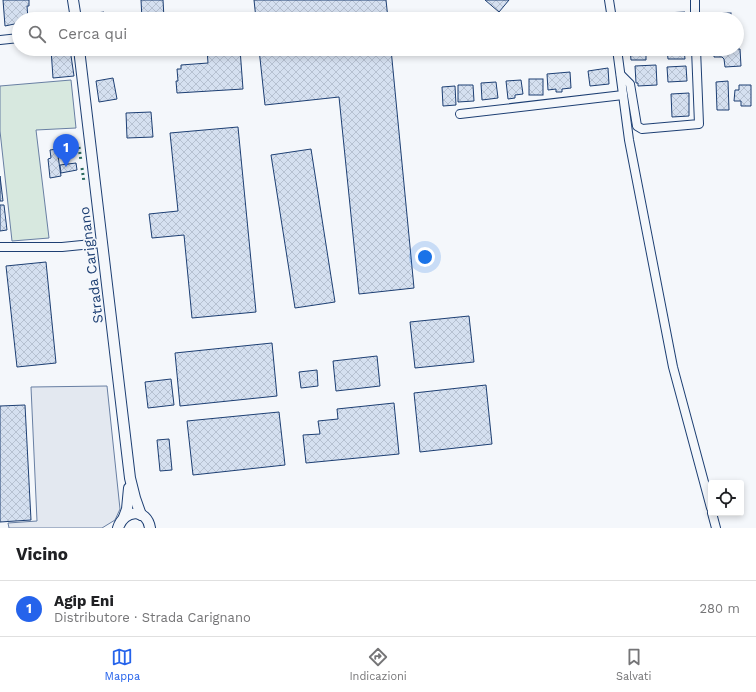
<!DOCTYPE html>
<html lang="it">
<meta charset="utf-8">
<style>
:root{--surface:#fff;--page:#f2f2f2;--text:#202124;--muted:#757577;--line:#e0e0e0;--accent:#2563eb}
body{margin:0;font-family:"Work Sans",sans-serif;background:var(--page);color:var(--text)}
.controls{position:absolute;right:12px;bottom:12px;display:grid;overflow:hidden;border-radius:4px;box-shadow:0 2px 6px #0003}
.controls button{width:36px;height:36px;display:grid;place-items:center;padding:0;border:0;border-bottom:1px solid var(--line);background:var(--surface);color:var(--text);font:20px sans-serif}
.you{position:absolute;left:425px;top:257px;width:14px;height:14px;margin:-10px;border:3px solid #fff;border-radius:50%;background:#1a73e8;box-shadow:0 0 0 6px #1a73e833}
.badge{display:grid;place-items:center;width:26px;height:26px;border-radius:50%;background:var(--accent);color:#fff;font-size:13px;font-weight:700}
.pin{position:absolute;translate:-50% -33px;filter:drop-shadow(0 1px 2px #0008)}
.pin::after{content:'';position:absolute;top:21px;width:14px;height:12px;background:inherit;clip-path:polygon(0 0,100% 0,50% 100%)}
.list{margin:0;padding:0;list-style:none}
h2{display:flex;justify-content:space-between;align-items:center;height:52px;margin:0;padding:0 16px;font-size:17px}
h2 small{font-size:13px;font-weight:400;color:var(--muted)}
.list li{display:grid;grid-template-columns:26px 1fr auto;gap:12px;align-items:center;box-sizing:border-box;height:56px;padding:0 16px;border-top:1px solid var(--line)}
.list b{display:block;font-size:15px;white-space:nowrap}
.list p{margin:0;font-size:13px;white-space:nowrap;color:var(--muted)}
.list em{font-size:13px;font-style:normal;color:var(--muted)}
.icon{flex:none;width:22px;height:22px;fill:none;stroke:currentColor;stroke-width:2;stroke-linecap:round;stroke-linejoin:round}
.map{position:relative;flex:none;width:756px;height:528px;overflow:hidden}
.search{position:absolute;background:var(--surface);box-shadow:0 2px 6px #0003;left:12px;right:12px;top:12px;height:44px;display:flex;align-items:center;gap:10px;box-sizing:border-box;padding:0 14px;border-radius:22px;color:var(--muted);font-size:15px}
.sheet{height:108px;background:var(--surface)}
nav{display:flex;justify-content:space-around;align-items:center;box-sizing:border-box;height:56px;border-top:1px solid var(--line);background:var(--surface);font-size:11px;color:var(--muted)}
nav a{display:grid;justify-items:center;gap:2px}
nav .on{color:var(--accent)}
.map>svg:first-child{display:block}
.green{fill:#d7e8df;stroke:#687fa3}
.parking{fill:#e3e8f0;stroke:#687fa3}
.building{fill:url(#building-cross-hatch);stroke:#1d3f73}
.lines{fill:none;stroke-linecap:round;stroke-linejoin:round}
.minor-casing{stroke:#1d3f73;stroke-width:10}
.tertiary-casing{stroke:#1d3f73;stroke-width:12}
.minor{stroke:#f4f7fb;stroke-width:8}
.tertiary{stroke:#f4f7fb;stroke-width:10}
.hedge{stroke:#2c6c60;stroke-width:3;stroke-dasharray:2 3;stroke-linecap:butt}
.labels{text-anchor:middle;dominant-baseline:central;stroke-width:3;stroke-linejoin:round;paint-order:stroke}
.street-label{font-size:14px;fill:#1d3f73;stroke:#f4f7fb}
</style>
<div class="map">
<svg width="756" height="528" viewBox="0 0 756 528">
<defs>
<pattern id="building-cross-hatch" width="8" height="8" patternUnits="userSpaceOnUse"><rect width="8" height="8" fill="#d5e0f0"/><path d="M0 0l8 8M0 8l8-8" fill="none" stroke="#b6c1d1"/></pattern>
</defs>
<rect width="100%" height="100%" fill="#f4f7fb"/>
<polygon class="green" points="71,80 76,128 36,130 49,238 12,241 0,131 0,86"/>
<polygon class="parking" points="107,386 120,509 115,520 102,528 9,528 8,523 37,521 31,387"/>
<g class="building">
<polygon points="3,0 29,0 29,6 27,6 28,19 19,19 19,23 5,26"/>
<polygon points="141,0 163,0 164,18 142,19"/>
<polygon points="254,0 386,0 388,19 256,19"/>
<polygon points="485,0 509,0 499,12"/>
<polygon points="104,12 105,19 90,19 89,14"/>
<polygon points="685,12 685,19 665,19 665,13"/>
<rect x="712" y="13" width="19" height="6"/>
<rect x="628" y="14" width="20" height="5"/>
<polygon points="51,49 70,49 74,76 53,78"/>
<polygon points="207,49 240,49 243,89 177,93 176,81 178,81 177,69 181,69 181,65 208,63"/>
<polygon points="259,49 391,49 414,288 359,294 339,97 265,105"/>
<polygon points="630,49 646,49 646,60 631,60"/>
<polygon points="667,49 684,49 685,59 668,59"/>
<polygon points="714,49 740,49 741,66 725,67 724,59 722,57 714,57"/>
<polygon points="656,65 657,85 638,86 638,83 636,83 635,66"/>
<polygon points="686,66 687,81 668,82 667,67"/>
<polygon points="608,68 609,84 590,86 588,71"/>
<polygon points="570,72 571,88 562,89 562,92 556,92 556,89 548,90 547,74"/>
<polygon points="113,78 117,99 99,102 96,81"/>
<rect x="529" y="79" width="14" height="16"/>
<polygon points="521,80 523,94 515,95 515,98 508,99 506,81"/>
<polygon points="728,81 729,110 717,110 716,82"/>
<polygon points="496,82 498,98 482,100 481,83"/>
<polygon points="458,85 473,85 474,101 458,102"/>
<polygon points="739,85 751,85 751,106 741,106 741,101 734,101 735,90 739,90"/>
<polygon points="455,86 456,105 443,106 442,87"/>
<polygon points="689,93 689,116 672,117 671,94"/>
<polygon points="151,112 153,137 127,138 126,113"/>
<polygon points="238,127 256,312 192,318 184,235 152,238 149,214 178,211 170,133"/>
<polygon points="57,149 61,176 50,178 48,159 51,158 50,150"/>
<polygon points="311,149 335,302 295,308 271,155"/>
<polygon points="76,163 77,170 61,173 60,165"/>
<polygon points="0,176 3,201 0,201"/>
<polygon points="0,205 4,205 7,230 0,231"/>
<polygon points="46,262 56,363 17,367 6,266"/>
<polygon points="469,316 474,362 415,368 410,322"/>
<polygon points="272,343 277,396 180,406 175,353"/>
<polygon points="377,356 380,386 336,391 333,361"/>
<polygon points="317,370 318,386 301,388 299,372"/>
<polygon points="171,379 174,405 148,408 145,382"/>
<polygon points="486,385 492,444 420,452 414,393"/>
<polygon points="394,403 399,454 306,463 303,435 320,434 318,421 338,419 337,409"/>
<polygon points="25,405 31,520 0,522 0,406"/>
<polygon points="279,412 285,465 193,475 187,421"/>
<polygon points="169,439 172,470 160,471 157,440"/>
</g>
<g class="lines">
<g class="minor-casing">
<g id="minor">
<polyline points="609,0 612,19"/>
<polyline points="695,0 695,19"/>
<polyline points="0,40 19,38"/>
<polyline points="617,49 629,140 673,367 711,508"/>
<polyline points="621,75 630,84 637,126 642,129 699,124 696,49"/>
<polyline points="460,114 623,95"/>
<polyline points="0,247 62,247 102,243"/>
<polyline points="712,513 716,528"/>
</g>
</g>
<g class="tertiary-casing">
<g id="tertiary">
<polyline points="73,0 76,19"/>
<polyline points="79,49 130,478 135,498 141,515"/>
<polyline points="124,517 127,509 129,488"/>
<path d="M118 528C124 509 147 508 150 528"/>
</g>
</g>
<use href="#minor" class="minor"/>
<use href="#tertiary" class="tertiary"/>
<g class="hedge">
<polyline points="79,147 81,161"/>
<polyline points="82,168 84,182"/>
</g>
</g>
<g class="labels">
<g class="street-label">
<text transform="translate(91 265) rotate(-97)">Strada Carignano</text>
</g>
</g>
</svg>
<div class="controls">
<button><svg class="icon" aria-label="locate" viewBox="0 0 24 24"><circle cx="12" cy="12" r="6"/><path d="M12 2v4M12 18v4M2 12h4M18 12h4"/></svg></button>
</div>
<div class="you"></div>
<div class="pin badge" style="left:66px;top:167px">1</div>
<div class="search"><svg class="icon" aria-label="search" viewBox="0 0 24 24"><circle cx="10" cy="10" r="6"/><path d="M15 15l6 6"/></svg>Cerca qui</div>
</div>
<section class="sheet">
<h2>Vicino<small></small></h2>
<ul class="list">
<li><span class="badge">1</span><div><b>Agip Eni</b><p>Distributore · Strada Carignano</p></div><em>280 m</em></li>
</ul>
</section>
<nav>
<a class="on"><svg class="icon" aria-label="map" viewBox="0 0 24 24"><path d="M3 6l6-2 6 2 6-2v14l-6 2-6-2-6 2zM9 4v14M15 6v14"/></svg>Mappa</a>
<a><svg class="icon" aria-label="directions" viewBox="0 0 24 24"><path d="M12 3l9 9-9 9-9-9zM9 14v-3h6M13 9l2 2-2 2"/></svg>Indicazioni</a>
<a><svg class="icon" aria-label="saved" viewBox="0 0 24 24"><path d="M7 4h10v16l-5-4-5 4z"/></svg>Salvati</a>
</nav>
